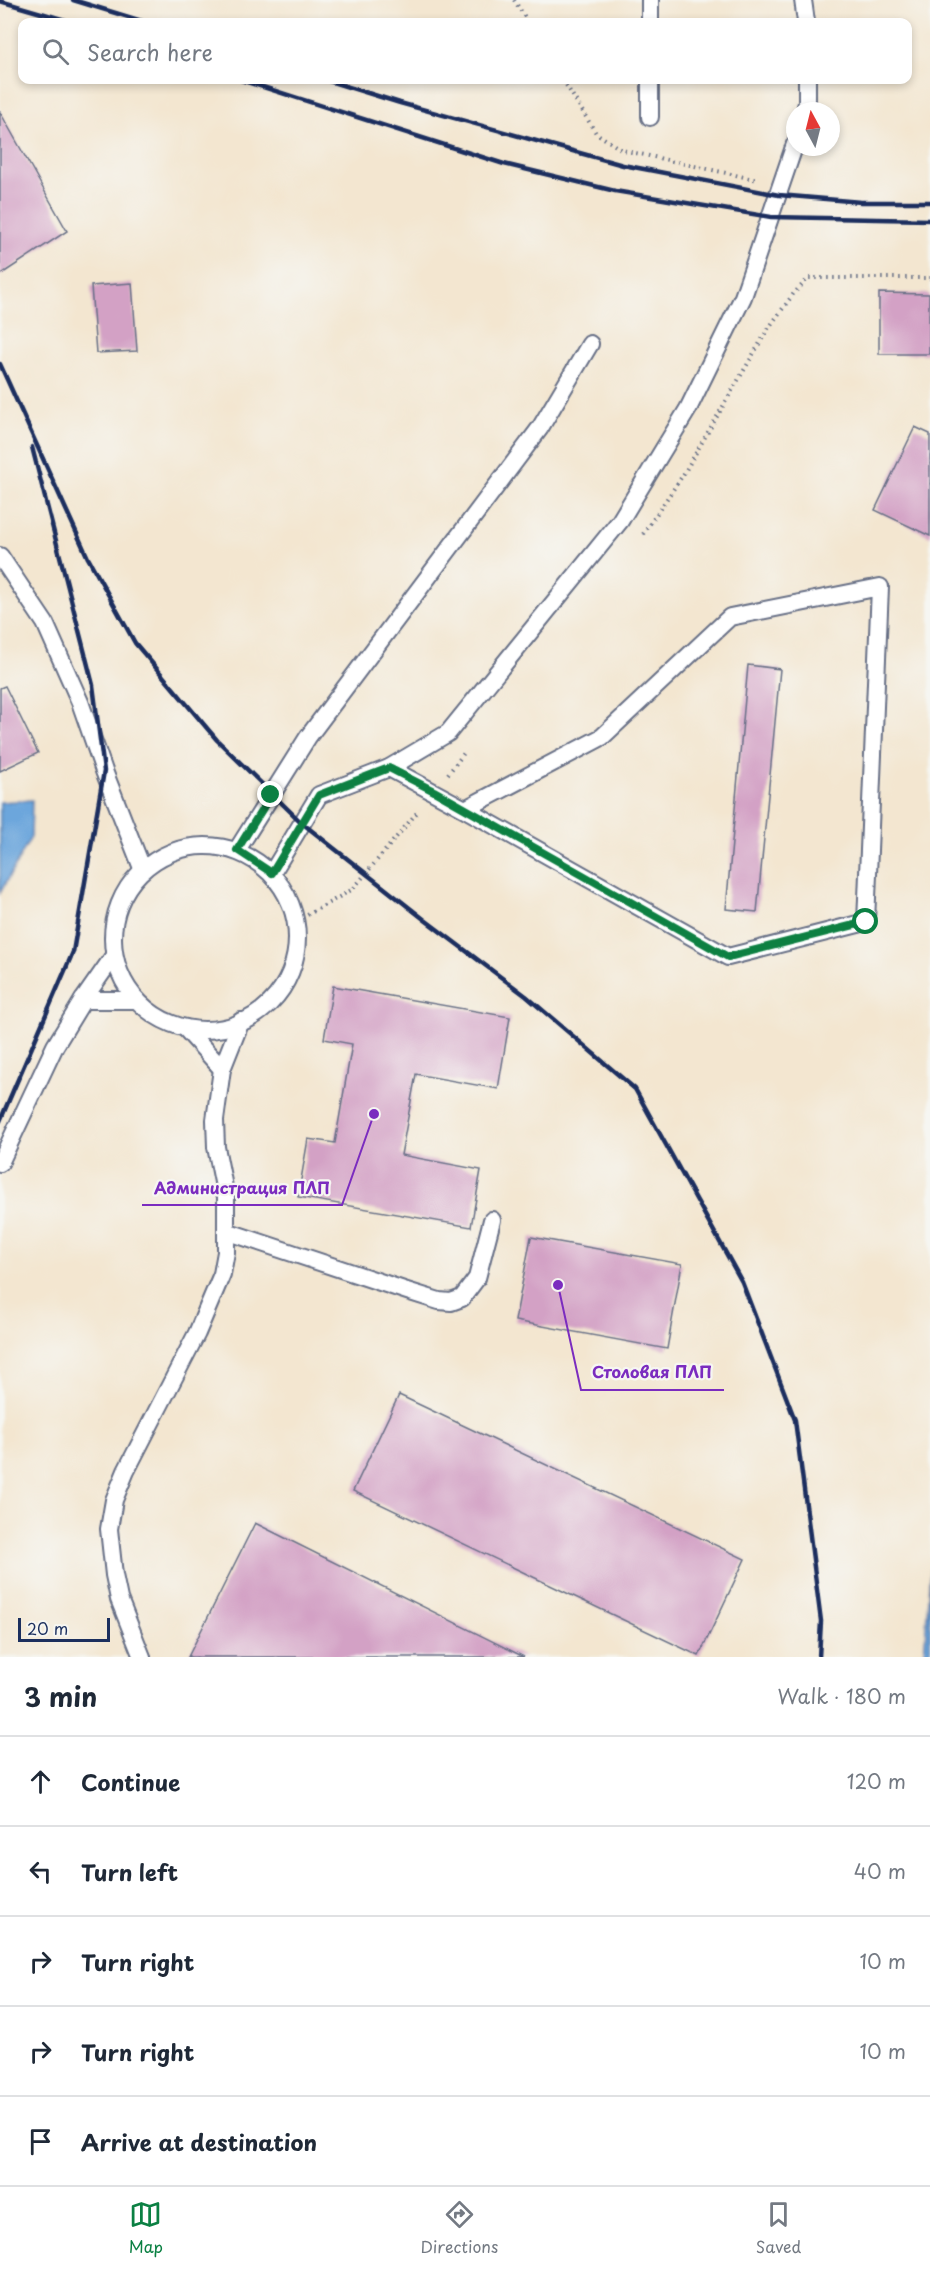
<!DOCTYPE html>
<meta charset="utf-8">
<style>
:root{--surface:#fff;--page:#f2f2f3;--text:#1f2937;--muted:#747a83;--line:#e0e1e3;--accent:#0b8043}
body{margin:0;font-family:"Playpen Sans",sans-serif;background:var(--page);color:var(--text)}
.compass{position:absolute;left:786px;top:102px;width:54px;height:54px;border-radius:50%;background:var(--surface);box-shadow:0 3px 9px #0003;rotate:353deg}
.scale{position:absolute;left:18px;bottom:15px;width:92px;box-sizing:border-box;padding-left:6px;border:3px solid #1b2f5e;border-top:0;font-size:16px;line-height:21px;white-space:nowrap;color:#1b2f5e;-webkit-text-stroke:4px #f6f6f2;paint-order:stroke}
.stop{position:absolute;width:18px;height:18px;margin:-14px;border:4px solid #0b8043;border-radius:50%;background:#fff}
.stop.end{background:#0b8043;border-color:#fff;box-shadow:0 2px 6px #0008}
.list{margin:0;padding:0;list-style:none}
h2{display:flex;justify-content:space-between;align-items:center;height:78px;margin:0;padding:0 24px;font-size:26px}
h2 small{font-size:20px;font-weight:400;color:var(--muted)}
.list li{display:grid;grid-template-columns:39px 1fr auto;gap:18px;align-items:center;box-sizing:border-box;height:90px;padding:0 24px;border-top:2px solid var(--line)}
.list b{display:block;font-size:22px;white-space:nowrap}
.list em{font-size:20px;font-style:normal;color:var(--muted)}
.icon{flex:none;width:33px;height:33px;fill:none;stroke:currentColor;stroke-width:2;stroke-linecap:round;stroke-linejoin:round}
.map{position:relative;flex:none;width:930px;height:1657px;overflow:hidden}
.search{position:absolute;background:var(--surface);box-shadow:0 3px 9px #0003;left:18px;right:18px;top:18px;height:66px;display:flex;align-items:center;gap:15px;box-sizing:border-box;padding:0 21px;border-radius:12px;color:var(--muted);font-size:22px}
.sheet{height:528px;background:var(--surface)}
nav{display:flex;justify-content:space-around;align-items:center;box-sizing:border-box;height:84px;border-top:2px solid var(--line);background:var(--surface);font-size:16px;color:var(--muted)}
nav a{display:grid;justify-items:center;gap:3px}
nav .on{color:var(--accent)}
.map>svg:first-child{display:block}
.water{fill:#6ca6dc;stroke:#446a9d;stroke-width:1.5}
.building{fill:#d3a1c5}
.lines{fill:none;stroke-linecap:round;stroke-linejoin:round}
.lane-casing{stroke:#676f86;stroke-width:20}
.path{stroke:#676f86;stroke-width:4;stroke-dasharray:1.5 4.5;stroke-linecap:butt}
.lane{stroke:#fff;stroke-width:16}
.rail{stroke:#1b2f5e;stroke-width:4.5}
.route{stroke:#0b8043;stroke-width:8}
.leader{fill:none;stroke:#7b2cbf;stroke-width:2}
.callout-dot{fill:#7b2cbf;stroke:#f6f6f2;stroke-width:2}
.callout-label{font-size:16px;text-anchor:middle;font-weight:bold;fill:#7b2cbf;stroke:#f6f6f2;stroke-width:4.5;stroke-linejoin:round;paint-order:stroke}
</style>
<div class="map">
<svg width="930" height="1657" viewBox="0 0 930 1657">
<rect width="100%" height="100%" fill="#f6f6f2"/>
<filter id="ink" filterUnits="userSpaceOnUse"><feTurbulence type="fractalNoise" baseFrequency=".0167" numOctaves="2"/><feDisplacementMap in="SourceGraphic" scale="12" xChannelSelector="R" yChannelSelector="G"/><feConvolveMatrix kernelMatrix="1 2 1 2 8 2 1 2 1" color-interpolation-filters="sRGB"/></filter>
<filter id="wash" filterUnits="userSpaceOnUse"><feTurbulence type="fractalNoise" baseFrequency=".008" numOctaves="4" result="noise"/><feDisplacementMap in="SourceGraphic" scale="24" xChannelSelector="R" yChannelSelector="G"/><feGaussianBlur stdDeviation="1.35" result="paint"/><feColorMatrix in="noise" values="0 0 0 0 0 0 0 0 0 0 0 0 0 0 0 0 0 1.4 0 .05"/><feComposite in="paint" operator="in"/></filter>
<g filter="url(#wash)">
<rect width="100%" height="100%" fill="#f3e6d0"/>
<g class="water">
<polygon points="32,800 31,837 0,893 0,802"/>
<polygon points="930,1569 930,1657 924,1657"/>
</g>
<g id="blocks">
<g class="building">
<polygon points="0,112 67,231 0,275"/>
<polygon points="132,283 137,351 96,353 91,286"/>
<polygon points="879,293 929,294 929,354 879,354"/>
<polygon points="915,427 930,434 930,536 875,510"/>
<polygon points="748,665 780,669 757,912 726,909"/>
<polygon points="5,686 38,753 0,771 0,688"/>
<polygon points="333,986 510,1017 498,1089 416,1074 401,1155 481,1170 471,1227 298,1197 308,1139 335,1143 352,1044 324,1039"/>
<polygon points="531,1237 682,1264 667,1349 515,1321"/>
<polygon points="399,1395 745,1559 699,1656 353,1491"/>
<polygon points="255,1523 524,1657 188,1657"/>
</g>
</g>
</g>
<g filter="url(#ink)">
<use href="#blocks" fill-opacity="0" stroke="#676f86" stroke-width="1.5"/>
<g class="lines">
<g class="lane-casing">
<g id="lane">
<polyline points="650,0 650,22"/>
<polyline points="803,0 806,22"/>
<polyline points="650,80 650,117"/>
<polyline points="805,111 807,103 807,80"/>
<polyline points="0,556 45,623 80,702 104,771 142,868"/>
<polyline points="389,768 465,809 728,957 866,922 880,587 730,617 602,737 465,809"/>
<circle cx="205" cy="938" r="92"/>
<polyline points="237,850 308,737 540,428 590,344"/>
<polyline points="272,873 319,795 389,768 448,733 620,521 688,409 743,297 795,144"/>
<polyline points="83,1000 134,1000"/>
<polyline points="185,1028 222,1069"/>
<polyline points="0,1163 55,1046 83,1000 113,957"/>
<polyline points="226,1231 407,1291 439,1301 451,1302 462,1298 477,1278 492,1220"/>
<polyline points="142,1657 119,1599 114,1575 109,1529 114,1500 126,1471 197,1333 222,1274 226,1252 226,1197 216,1147 215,1120 222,1069 241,1021"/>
</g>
</g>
<g class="path">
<polyline points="514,0 528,22"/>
<polyline points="563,80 596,133 622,150 758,180"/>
<polyline points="643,534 683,475 768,329 794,293 809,278 930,278"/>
<polyline points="448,774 464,753"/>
<polyline points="297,921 353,889 419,810"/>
</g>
<use href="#lane" class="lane"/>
<g class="rail">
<polyline points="73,0 145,22"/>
<polyline points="0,1 72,22"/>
<polyline points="241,80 504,164 615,191 771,217 930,220"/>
<polyline points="326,80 400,103 623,165 779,195 861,202 930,202"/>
<polyline points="0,364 88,558 135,643 217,740 302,823 425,920 526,996 635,1089 742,1282 795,1420 821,1621 819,1657"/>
<polyline points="0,1121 73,952 104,771 93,685 32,447"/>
</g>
</g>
</g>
<g class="lines" filter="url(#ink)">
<polyline class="route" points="271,795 237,850 272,873 319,795 389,768 434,791 728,957 866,922"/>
</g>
<path class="leader" d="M374 1114L342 1205H142M558 1285L581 1390H724"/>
<g class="callout-dot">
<circle cx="374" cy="1114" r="6"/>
<circle cx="558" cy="1285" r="6"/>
</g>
<g class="callout-label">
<text x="242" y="1194">Администрация ПЛП</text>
<text x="652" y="1378">Столовая ПЛП</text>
</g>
</svg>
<svg class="compass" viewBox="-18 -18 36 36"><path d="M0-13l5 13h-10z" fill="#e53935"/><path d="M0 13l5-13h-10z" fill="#747a83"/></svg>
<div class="scale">20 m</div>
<div class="stop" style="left:866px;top:922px"></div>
<div class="stop end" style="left:271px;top:795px"></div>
<div class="search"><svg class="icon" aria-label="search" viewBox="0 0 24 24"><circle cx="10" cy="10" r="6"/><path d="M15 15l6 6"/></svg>Search here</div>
</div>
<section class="sheet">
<h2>3 min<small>Walk · 180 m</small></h2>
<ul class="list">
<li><svg class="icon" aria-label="ahead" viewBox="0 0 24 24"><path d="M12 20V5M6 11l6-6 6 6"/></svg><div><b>Continue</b></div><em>120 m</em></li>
<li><svg class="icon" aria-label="left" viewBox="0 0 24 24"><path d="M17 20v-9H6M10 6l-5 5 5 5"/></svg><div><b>Turn left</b></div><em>40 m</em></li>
<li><svg class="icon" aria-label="right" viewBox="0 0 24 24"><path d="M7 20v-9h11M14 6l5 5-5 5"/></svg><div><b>Turn right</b></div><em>10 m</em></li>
<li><svg class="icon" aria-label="right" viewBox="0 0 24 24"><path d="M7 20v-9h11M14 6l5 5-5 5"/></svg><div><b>Turn right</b></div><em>10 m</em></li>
<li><svg class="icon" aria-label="arrive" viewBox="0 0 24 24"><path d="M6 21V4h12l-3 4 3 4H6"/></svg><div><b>Arrive at destination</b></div></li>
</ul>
</section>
<nav>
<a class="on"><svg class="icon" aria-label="map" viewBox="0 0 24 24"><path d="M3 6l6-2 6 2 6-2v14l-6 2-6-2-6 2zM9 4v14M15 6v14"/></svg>Map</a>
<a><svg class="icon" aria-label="directions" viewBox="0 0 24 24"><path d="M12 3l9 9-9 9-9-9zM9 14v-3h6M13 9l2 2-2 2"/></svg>Directions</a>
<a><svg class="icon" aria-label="saved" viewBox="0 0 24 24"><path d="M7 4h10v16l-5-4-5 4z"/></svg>Saved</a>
</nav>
